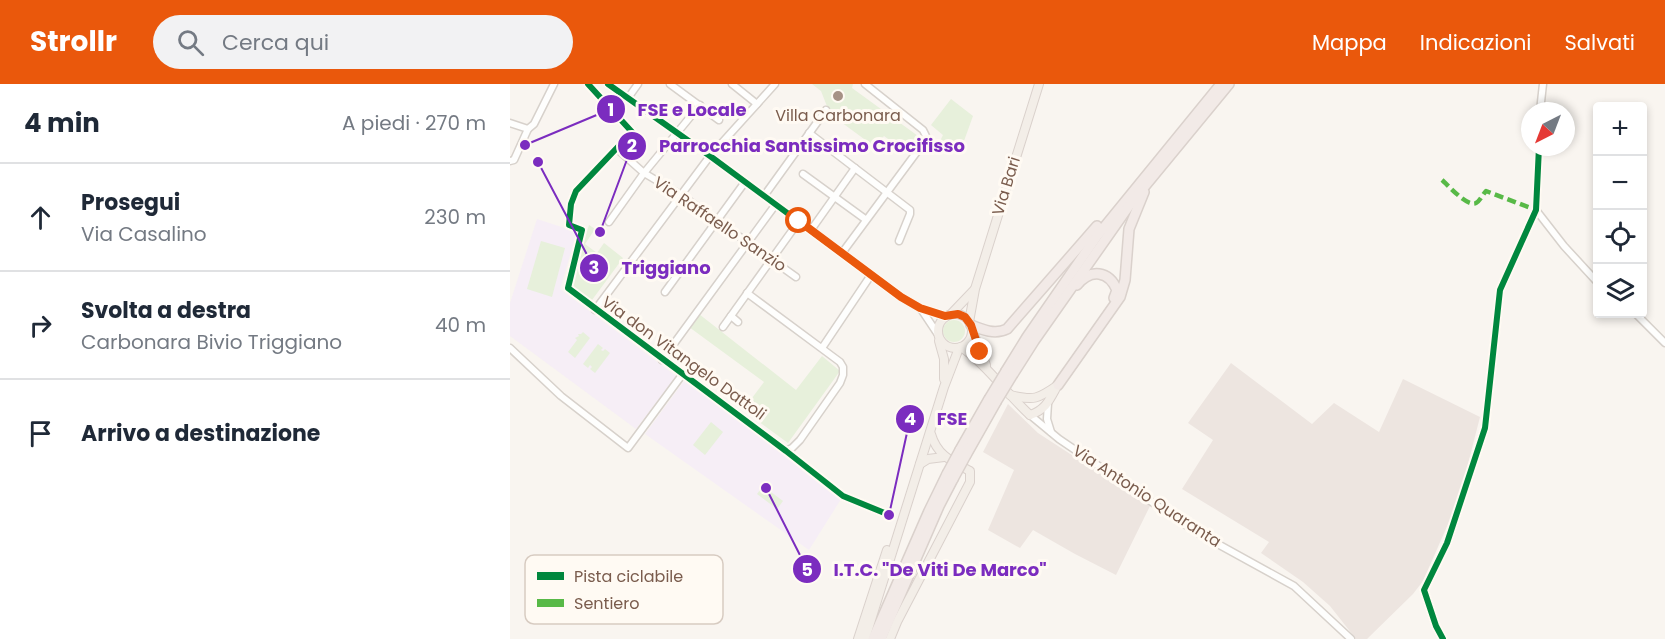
<!DOCTYPE html>
<html lang="it">
<meta charset="utf-8">
<style>
:root{--surface:#fff;--page:#f2f2f3;--text:#1f2937;--muted:#747a83;--line:#e0e1e3;--accent:#ea580c}
body{margin:0;font-family:Poppins,sans-serif;background:var(--page);color:var(--text)}
.controls{position:absolute;right:18px;top:18px;display:grid;overflow:hidden;border-radius:6px;box-shadow:0 3px 9px #0003}
.controls button{width:54px;height:54px;display:grid;place-items:center;padding:0;border:0;border-bottom:2px solid var(--line);background:var(--surface);color:var(--text);font:30px sans-serif}
.compass{position:absolute;left:1011px;top:18px;width:54px;height:54px;border-radius:50%;background:var(--surface);box-shadow:0 3px 9px #0003;rotate:222deg}
.stop{position:absolute;width:18px;height:18px;margin:-14px;border:4px solid #ea580c;border-radius:50%;background:#fff}
.stop.end{background:#ea580c;border-color:#fff;box-shadow:0 2px 6px #0008}
.list{margin:0;padding:0;list-style:none}
h2{display:flex;justify-content:space-between;align-items:center;height:78px;margin:0;padding:0 24px;font-size:26px}
h2 small{font-size:20px;font-weight:400;color:var(--muted)}
.list li{display:grid;grid-template-columns:39px 1fr auto;gap:18px;align-items:center;box-sizing:border-box;height:108px;padding:0 24px;border-top:2px solid var(--line)}
.list b{display:block;font-size:22px;white-space:nowrap}
.list p{margin:0;font-size:20px;white-space:nowrap;color:var(--muted)}
.list em{font-size:20px;font-style:normal;color:var(--muted)}
.icon{flex:none;width:33px;height:33px;fill:none;stroke:currentColor;stroke-width:2;stroke-linecap:round;stroke-linejoin:round}
.map{position:relative;flex:none;width:1155px;height:555px;overflow:hidden}
header{display:flex;align-items:center;gap:36px;box-sizing:border-box;height:84px;padding:0 30px;background:var(--accent);color:#fff}
header strong{font-size:28px}
nav{display:flex;gap:33px;margin-inline-start:auto;font-size:21px}
.search{width:420px;height:54px;background:var(--page);display:flex;align-items:center;gap:15px;box-sizing:border-box;padding:0 21px;border-radius:33px;color:var(--muted);font-size:22px}
main{display:flex}
aside{flex:1;background:var(--surface)}
.map>svg:first-child{display:block}
.industrial{fill:#ede5e0}
.education{fill:#f6eef6}
.green{fill:#e7f0db}
.lines{fill:none;stroke-linecap:round;stroke-linejoin:round}
.minor-casing{stroke:#d7d1cb;stroke-width:9}
.major-casing{stroke:#dad1cc;stroke-width:10}
.highway-casing{stroke:#dad1cc;stroke-width:12}
.minor{stroke:#fefefd;stroke-width:6}
.major{stroke:#f3eee8;stroke-width:8}
.highway{stroke:#f2eae7;stroke-width:9}
.highway-bridge-casing{stroke:#dad1cc;stroke-width:12;stroke-linecap:butt}
.highway-bridge{stroke:#f2eae7;stroke-width:9}
.quiet{stroke:#58b947;stroke-width:4.5;stroke-dasharray:9 4.5;stroke-linecap:butt}
.cycleway-casing{stroke:#fffaf3;stroke-width:10}
.cycleway{stroke:#00873e;stroke-width:6}
.route{stroke:#ea580c;stroke-width:8}
.poi-dot{fill:#a69286;stroke:#fffaf3;stroke-width:2}
.labels{text-anchor:middle;dominant-baseline:central;stroke-width:6;stroke-linejoin:round;paint-order:stroke}
.poi-label{font-size:16px;fill:#7a5c4d;stroke:#fffaf3}
.street-label{font-size:16px;fill:#7a5c4d;stroke:#fffaf3}
.key{fill:#fffaf3;stroke:#d7cbc1;stroke-width:1.5}
.key-label{font-size:16px;fill:#7a5c4d}
.leader{fill:none;stroke:#7b2cbf;stroke-width:2}
.callout-dot{fill:#7b2cbf;stroke:#fffaf3;stroke-width:2}
.mark-label{font-size:18px;text-anchor:middle;font-weight:bold;fill:#fff}
.callout-label{font-size:18px;text-anchor:middle;font-weight:bold;fill:#7b2cbf;stroke:#fffaf3;stroke-width:6;stroke-linejoin:round;paint-order:stroke}
</style>
<header>
<strong>Strollr</strong>
<div class="search"><svg class="icon" aria-label="search" viewBox="0 0 24 24"><circle cx="10" cy="10" r="6"/><path d="M15 15l6 6"/></svg>Cerca qui</div>
<nav><a>Mappa</a><a>Indicazioni</a><a>Salvati</a></nav>
</header>
<main>
<aside>
<h2>4 min<small>A piedi · 270 m</small></h2>
<ul class="list">
<li><svg class="icon" aria-label="ahead" viewBox="0 0 24 24"><path d="M12 20V5M6 11l6-6 6 6"/></svg><div><b>Prosegui</b><p>Via Casalino</p></div><em>230 m</em></li>
<li><svg class="icon" aria-label="right" viewBox="0 0 24 24"><path d="M7 20v-9h11M14 6l5 5-5 5"/></svg><div><b>Svolta a destra</b><p>Carbonara Bivio Triggiano</p></div><em>40 m</em></li>
<li><svg class="icon" aria-label="arrive" viewBox="0 0 24 24"><path d="M6 21V4h12l-3 4 3 4H6"/></svg><div><b>Arrivo a destinazione</b></div></li>
</ul>
</aside>
<div class="map">
<svg width="1155" height="555" viewBox="0 0 1155 555">
<rect width="100%" height="100%" fill="#f9f5f0"/>
<g class="industrial">
<polygon points="721,279 802,340 824,319 869,348 893,295 970,333 949,415 913,497 903,510 857,555 846,555 820,522 793,498 751,469 759,458 672,405 703,356 678,339"/>
<polygon points="498,320 528,349 640,422 606,491 565,470 523,446 510,464 478,446 504,386 473,368"/>
</g>
<g class="education">
<polygon points="27,135 67,148 50,205 166,292 126,345 0,252 0,219"/>
<polygon points="174,297 333,412 299,466 135,350"/>
</g>
<g class="green">
<polygon points="302,0 343,0 342,4 408,52 396,68 374,52 365,63 320,30 311,7"/>
<polygon points="441,15 463,32 450,68 430,57 433,51 421,41"/>
<polygon points="79,141 85,145 75,160 87,169 94,159 113,174 82,216 60,201"/>
<polygon points="31,157 55,164 42,213 17,205"/>
<polygon points="189,230 286,306 312,272 330,287 278,359 233,326 254,298 179,243"/>
<circle cx="444" cy="247" r="11"/>
<polygon points="73,248 80,254 65,274 58,268 67,256 65,254 69,252 68,250 71,250"/>
<polygon points="88,260 93,264 91,266 93,267 95,265 100,269 85,289 80,285 82,283 80,281 78,284 73,280"/>
<polygon points="201,338 213,348 195,371 183,361"/>
<polygon points="253,402 273,417 267,425 247,410"/>
</g>
<g class="lines">
<g class="minor-casing">
<g id="minor">
<polyline points="78,0 122,48 66,107 61,120 59,141 72,146 58,204 276,367 333,412 377,430"/>
<polyline points="98,0 200,72 391,213 410,224 435,232"/>
<polyline points="160,0 209,36"/>
<polyline points="222,0 247,20"/>
<polyline points="118,14 128,0"/>
<polyline points="1030,27 1033,0"/>
<polyline points="0,39 18,45"/>
<polyline points="299,49 400,126 400,130 389,157"/>
<polyline points="107,65 134,89 171,111 286,193"/>
<polyline points="0,77 4,76 18,45 24,40 44,0"/>
<polyline points="293,90 355,135"/>
<polyline points="254,112 316,26"/>
<polyline points="1026,126 1054,162 1088,199"/>
<polyline points="99,138 134,89 190,21"/>
<polyline points="301,146 345,84"/>
<polyline points="332,169 412,61 416,52 413,46 355,0"/>
<polyline points="155,208 235,98"/>
<polyline points="237,209 330,278 333,283 333,291 330,299 290,356 282,364 276,367"/>
<polyline points="411,225 427,249"/>
<polyline points="85,226 200,72 265,0"/>
<polyline points="1126,230 1155,259"/>
<polyline points="221,232 228,238"/>
<polyline points="213,243 289,137"/>
<polyline points="0,264 51,312 118,364 172,291"/>
<polyline points="312,264 361,191"/>
<polyline points="152,276 266,120"/>
<polyline points="538,319 537,335 541,348"/>
<polyline points="520,331 549,355 686,448 784,502 841,555"/>
<polyline points="933,555 926,542 914,506 937,459 975,344 990,206 1026,126 1029,63"/>
</g>
</g>
<g class="major-casing">
<g id="major">
<circle cx="445" cy="247" r="17"/>
<polyline points="441,230 464,206"/>
<polyline points="459,238 465,205 529,0"/>
<polyline points="463,248 476,281"/>
<polyline points="429,257 434,275 434,295"/>
<path d="M451 263C478 282 496 309 520 331"/>
<path d="M500 311C524 317 528 315 548 301"/>
<path d="M520 331C535 326 539 317 546 304"/>
<polyline points="410,380 418,375 434,373"/>
<polyline points="348,555 377,466"/>
<polyline points="355,555 434,303 449,264"/>
<path d="M380 555 387 538 460 398V387C441 377 427 371 421 350"/>
</g>
</g>
<g class="highway-casing">
<g id="highway">
<path d="M567 201C581 184 599 187 607 206L604 214"/>
<path d="M461 241C473 246 485 251 497 245L587 142"/>
<polyline points="496,287 517,253 587,152 711,0"/>
<polyline points="503,290 524,257 621,119 719,0"/>
<polyline points="548,301 610,213 615,196 619,145 634,108"/>
<polyline points="450,366 479,315"/>
<polyline points="456,371 486,318"/>
<polyline points="363,555 419,427 437,390"/>
<polyline points="371,555 429,422 443,395"/>
</g>
</g>
<use href="#minor" class="minor"/>
<use href="#major" class="major"/>
<use href="#highway" class="highway"/>
<g class="highway-bridge-casing">
<g id="highway-bridge">
<polyline points="479,315 496,287"/>
<polyline points="486,318 503,290"/>
<polyline points="437,390 450,366"/>
<polyline points="443,395 456,371"/>
</g>
</g>
<use href="#highway-bridge" class="highway-bridge"/>
<path class="quiet" d="M932 96C939 102 957 123 966 119 970 117 973 110 976 107L1026 126"/>
<g class="cycleway-casing">
<g id="cycleway">
<polyline points="78,0 122,48 66,107 61,120 59,141 72,146 58,204 276,367 333,412 377,430"/>
<polyline points="98,0 200,72 391,213 410,224 435,232"/>
<polyline points="933,555 926,542 914,506 937,459 975,344 990,206 1026,126 1029,63"/>
</g>
</g>
<use href="#cycleway" class="cycleway"/>
</g>
<g class="lines">
<polyline class="route" points="289,137 391,213 410,224 435,232 448,230 455,233 461,241 470,268"/>
</g>
<circle class="poi-dot" cx="328" cy="12" r="6"/>
<g class="labels">
<g class="poi-label">
<text x="328" y="31">Villa Carbonara</text>
</g>
<g class="street-label">
<text transform="translate(496 102) rotate(-73)">Via Bari</text>
<text transform="translate(210 140) rotate(34)">Via Raffaello Sanzio</text>
<text transform="translate(174 274) rotate(36)">Via don Vitangelo Dattoli</text>
<text transform="translate(637 412) rotate(33)">Via Antonio Quaranta</text>
</g>
</g>
<rect x="15" y="471" width="198" height="69" rx="9" class="key"/>
<rect x="27" y="488" width="27" height="8" fill="#00873e"/>
<rect x="27" y="515" width="27" height="8" fill="#58b947"/>
<g class="key-label">
<text x="64" y="498">Pista ciclabile</text>
<text x="64" y="525">Sentiero</text>
</g>
<path class="leader" d="M15 61L101 25M90 148L122 62M28 78L84 184M379 431L400 335M256 404L297 485"/>
<g class="callout-dot">
<circle cx="15" cy="61" r="6"/>
<circle cx="90" cy="148" r="6"/>
<circle cx="28" cy="78" r="6"/>
<circle cx="379" cy="431" r="6"/>
<circle cx="256" cy="404" r="6"/>
<circle cx="101" cy="25" r="15"/>
<circle cx="122" cy="62" r="15"/>
<circle cx="84" cy="184" r="15"/>
<circle cx="400" cy="335" r="15"/>
<circle cx="297" cy="485" r="15"/>
</g>
<g class="mark-label">
<text x="101" y="32">1</text>
<text x="122" y="68">2</text>
<text x="84" y="190">3</text>
<text x="400" y="341">4</text>
<text x="297" y="492">5</text>
</g>
<g class="callout-label">
<text x="182" y="32">FSE e Locale</text>
<text x="302" y="68">Parrocchia Santissimo Crocifisso</text>
<text x="156" y="190">Triggiano</text>
<text x="442" y="341">FSE</text>
<text x="430" y="492">I.T.C. "De Viti De Marco"</text>
</g>
</svg>
<div class="controls">
<button>+</button>
<button>−</button>
<button><svg class="icon" aria-label="locate" viewBox="0 0 24 24"><circle cx="12" cy="12" r="6"/><path d="M12 2v4M12 18v4M2 12h4M18 12h4"/></svg></button>
<button><svg class="icon" aria-label="layers" viewBox="0 0 24 24"><path d="M12 4l9 5-9 5-9-5zM3 14l9 5 9-5"/></svg></button>
</div>
<svg class="compass" viewBox="-18 -18 36 36"><path d="M0-13l5 13h-10z" fill="#e53935"/><path d="M0 13l5-13h-10z" fill="#747a83"/></svg>
<div class="stop" style="left:289px;top:137px"></div>
<div class="stop end" style="left:470px;top:268px"></div>
</div>
</main>
